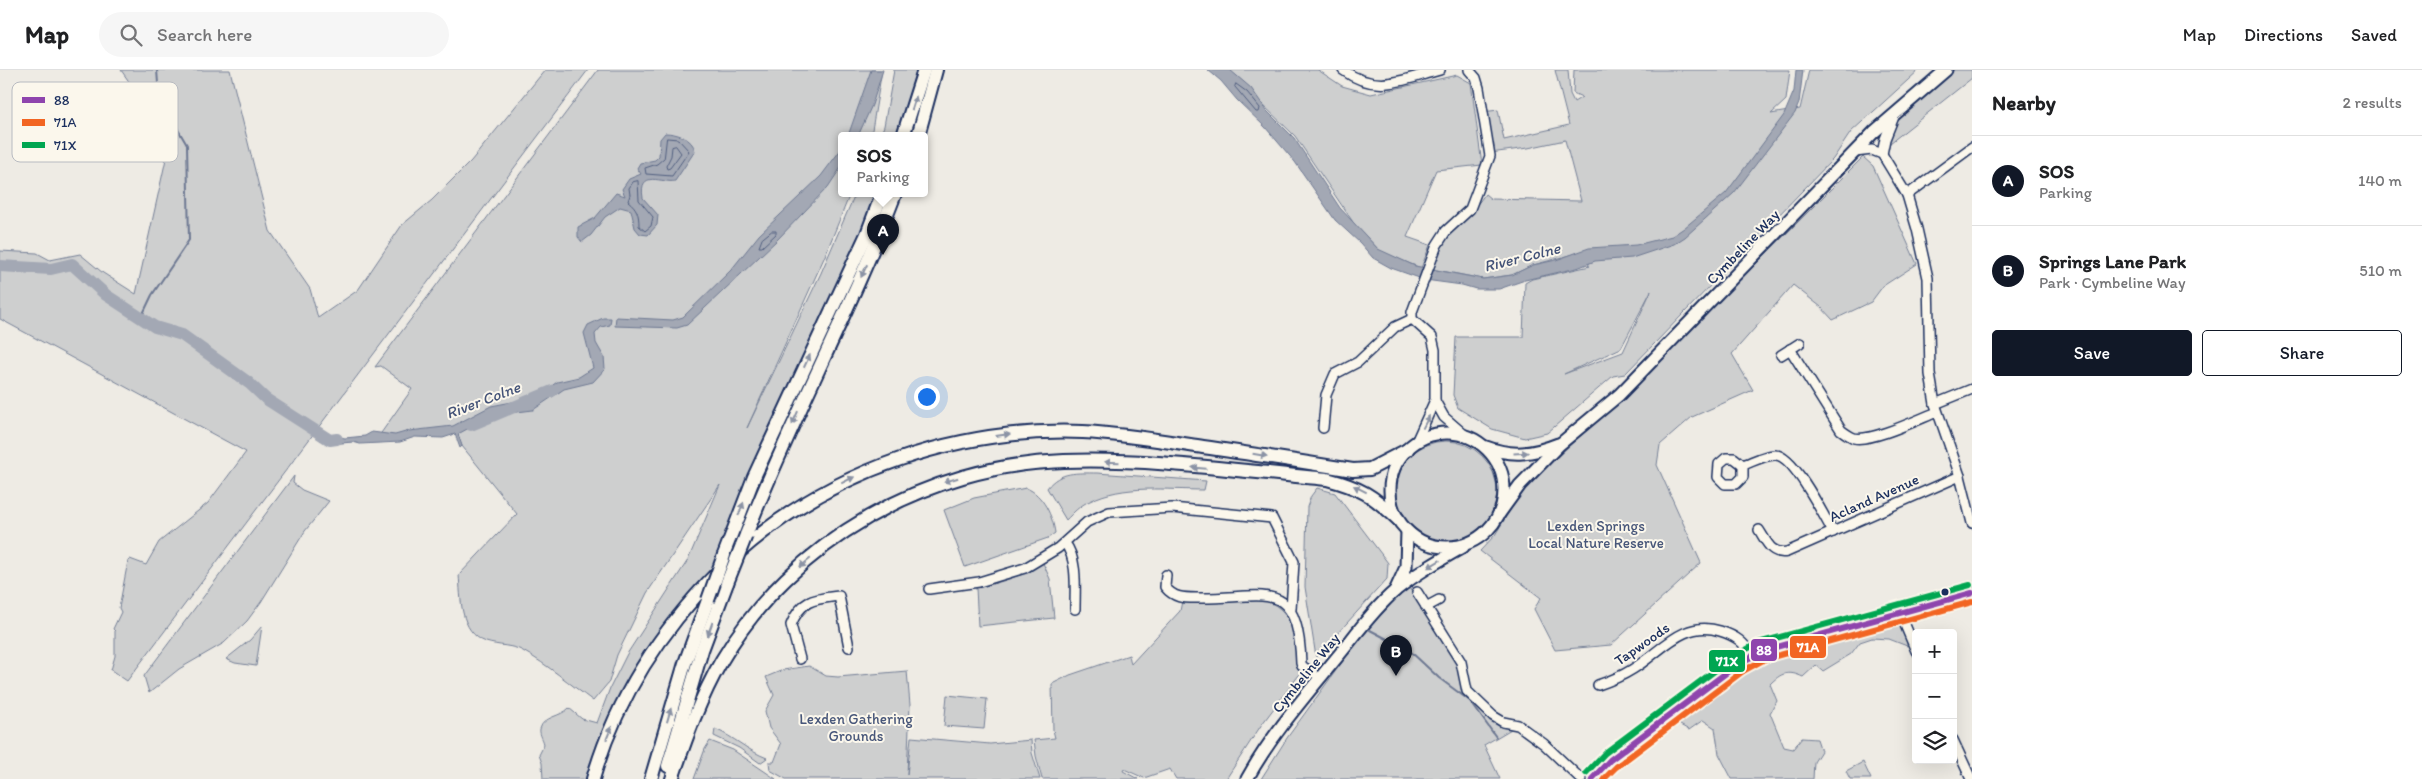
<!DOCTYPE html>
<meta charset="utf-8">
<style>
:root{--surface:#fff;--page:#f6f6f6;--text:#202124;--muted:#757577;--line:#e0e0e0;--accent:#111827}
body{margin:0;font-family:Itim,sans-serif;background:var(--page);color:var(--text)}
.controls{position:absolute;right:15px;bottom:15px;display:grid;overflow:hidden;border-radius:5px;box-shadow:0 5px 20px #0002}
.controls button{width:45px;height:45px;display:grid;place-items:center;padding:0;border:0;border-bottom:1px solid var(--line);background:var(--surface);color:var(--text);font:25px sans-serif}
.you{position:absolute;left:926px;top:326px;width:18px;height:18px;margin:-12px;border:4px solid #fff;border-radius:50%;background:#1a73e8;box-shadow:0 0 0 8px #1a73e833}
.badge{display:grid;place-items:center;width:32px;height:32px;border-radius:50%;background:var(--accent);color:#fff;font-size:16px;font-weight:700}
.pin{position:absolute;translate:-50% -41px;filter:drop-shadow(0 1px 2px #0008)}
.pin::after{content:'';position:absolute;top:26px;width:18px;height:15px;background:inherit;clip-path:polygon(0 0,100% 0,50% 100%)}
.popup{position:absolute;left:838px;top:62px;width:90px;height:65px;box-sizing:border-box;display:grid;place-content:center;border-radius:5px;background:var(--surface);filter:drop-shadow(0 1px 4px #0005);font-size:16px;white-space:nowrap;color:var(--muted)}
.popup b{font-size:19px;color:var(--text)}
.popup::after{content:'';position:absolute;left:50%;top:100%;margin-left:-10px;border:10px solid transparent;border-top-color:var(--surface)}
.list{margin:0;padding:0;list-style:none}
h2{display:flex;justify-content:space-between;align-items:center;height:65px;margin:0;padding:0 20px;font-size:21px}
h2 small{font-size:16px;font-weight:400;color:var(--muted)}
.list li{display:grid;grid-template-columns:32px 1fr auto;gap:15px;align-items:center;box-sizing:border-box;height:90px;padding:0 20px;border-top:1px solid var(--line)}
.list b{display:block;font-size:19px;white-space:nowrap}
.list p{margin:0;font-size:16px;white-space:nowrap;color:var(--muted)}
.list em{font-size:16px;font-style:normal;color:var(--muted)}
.actions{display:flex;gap:10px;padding:15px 20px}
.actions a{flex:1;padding:11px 0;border:1px solid var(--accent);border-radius:5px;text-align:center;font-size:18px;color:var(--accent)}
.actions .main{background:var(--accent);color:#fff}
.icon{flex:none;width:28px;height:28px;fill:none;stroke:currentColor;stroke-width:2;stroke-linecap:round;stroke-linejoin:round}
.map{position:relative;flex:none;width:1972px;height:709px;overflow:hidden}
header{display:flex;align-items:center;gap:30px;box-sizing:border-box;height:70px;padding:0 25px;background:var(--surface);border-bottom:1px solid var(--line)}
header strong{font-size:24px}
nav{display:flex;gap:28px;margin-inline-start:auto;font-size:18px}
.search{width:350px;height:45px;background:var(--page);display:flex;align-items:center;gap:12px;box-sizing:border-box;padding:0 18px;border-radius:28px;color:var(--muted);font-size:19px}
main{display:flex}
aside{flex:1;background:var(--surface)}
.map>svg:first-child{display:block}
.green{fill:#cecfcf;stroke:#747f96;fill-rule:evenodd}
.water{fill:#a3a8b4;stroke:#6d7892}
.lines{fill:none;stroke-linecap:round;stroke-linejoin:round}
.shore{stroke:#515f80;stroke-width:1}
.stream{stroke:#6d7892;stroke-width:2}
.river{stroke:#a3a8b4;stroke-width:12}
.minor-casing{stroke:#1b2f5e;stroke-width:12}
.major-casing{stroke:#1b2f5e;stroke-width:15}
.highway-casing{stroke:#1b2f5e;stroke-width:16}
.minor{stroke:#fbf7ec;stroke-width:9}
.major{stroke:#fbf7ec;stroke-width:11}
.highway{stroke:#fbf7ec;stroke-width:12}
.highway-bridge-casing{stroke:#1b2f5e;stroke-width:16;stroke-linecap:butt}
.highway-bridge{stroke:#fbf7ec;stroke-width:12}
.bus-1-casing{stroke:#fbf7ec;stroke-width:10}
.bus-2-casing{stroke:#fbf7ec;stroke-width:10}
.bus-3-casing{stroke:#fbf7ec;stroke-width:10}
.bus-1{stroke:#8e44ad;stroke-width:6}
.bus-2{stroke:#f26522;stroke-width:6}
.bus-3{stroke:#00a651;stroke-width:6}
.oneway{fill:#8b93a5}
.bus-dot{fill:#1b2f5e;stroke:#fbf7ec;stroke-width:2}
.labels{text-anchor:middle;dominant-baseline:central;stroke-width:4;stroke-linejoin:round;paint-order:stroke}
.street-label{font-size:15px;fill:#1b2f5e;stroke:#fbf7ec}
.park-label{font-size:15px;fill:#48577a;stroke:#fbf7ec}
.water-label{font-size:16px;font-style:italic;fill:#445378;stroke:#fbf7ec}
.key{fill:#fbf7ec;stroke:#b8bbc1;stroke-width:1}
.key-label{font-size:14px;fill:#1b2f5e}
.line-badge{stroke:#fbf7ec;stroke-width:2}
.badge-label{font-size:14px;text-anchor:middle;font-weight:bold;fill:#fff}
</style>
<header>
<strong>Map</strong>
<div class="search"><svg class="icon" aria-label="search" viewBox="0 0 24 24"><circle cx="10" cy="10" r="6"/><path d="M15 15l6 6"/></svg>Search here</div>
<nav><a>Map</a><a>Directions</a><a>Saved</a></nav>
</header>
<main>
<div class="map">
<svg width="1972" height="709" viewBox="0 0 1972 709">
<rect width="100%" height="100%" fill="#eeebe4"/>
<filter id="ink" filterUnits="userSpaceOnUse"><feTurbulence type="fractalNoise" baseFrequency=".02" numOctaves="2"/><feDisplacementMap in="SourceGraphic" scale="10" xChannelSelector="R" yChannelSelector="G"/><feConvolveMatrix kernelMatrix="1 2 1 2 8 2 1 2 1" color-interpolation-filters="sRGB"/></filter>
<g filter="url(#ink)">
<g class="green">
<polygon points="121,0 230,0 270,161 310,219 318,248 358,220 402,155 432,130 471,91 545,0 588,0 127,611 111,600 115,586 115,561 113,559 121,542 119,538 128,491 130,489 146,495 159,472 208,433 246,382 0,249 0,181 37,183 50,190 80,184 103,203 136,224 166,89 166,65"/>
<path d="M598 0H882L871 66H842V124H850L824 188 747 358 821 203 855 124H877L854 183 703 528 701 530 710 506 649 584 591 709H543L542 693 539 685 544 675C544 670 539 665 540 659 543 646 561 647 569 638L582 649 597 653 610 618 627 584 688 490 720 415 647 523 617 585 609 612 593 631C570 614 548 595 523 581 513 575 498 576 486 572 459 562 461 527 459 505L517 444 462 376 457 364 379 366 412 319 381 296 375 297Z"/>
<polygon points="894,0 916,0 898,66 880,66 884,56"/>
<polygon points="1227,0 1318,0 1342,16 1371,24 1457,5 1471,13 1482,95 1436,100 1407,167 1430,175 1421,198 1381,182 1355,155 1295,66"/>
<path d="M1555 0H1568L1570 24 1574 32 1582 27 1573 23 1574 0H1790L1786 30 1771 44 1800 39 1809 0H1919L1851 62 1833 89 1625 304 1613 306 1547 363 1525 368 1492 359 1458 338 1453 325 1456 267H1523L1525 213 1532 209 1590 196H1588L1597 178 1533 195 1512 205 1483 209 1427 198C1438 188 1442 174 1451 162 1462 149 1476 138 1485 124L1491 129 1581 131 1565 70 1528 78 1490 83 1483 42 1498 40 1504 70 1569 55ZM1651 221 1623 282 1564 304 1621 278Z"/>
<polygon points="1949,0 1972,0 1972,8 1890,73 1885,86 1897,42"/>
<polygon points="1863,87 1873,96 1917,194 1883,216 1871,232 1833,250 1821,237 1793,215 1732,284 1753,320 1692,347 1660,375 1657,395 1701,493 1611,575 1555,580 1534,539 1541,528 1480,481 1495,465 1524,417 1619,331"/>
<circle cx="1446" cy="422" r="51"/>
<path d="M1097 403 1206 411 1204 420C1168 420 1123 414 1090 431 1080 435 1073 443 1066 450L1047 418C1060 401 1077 403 1097 403Z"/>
<polygon points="294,406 293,413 302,420 329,431 305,461 261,532 247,551 224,573 179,599 149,623 144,606"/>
<path d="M1026 418C1043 424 1053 447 1055 463L1048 468 965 497 944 440 974 428Z"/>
<polygon points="1317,418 1335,423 1388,493 1387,509 1316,587 1305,517 1307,437 1311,426"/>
<path d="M1043 493 1050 509 1054 548 978 556 976 518C1000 512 1022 507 1043 493Z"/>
<polygon points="1408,516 1456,593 1466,618 1493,646 1518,655 1484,675 1500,709 1261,709 1287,668 1361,566"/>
<path d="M1251 528C1293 532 1295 562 1297 597L1302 601 1262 654 1226 709H1176L1170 699 1144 708 1124 699 1123 701 1138 709H1042L1036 686 1034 670 1055 668 1053 660 1052 614 1070 605 1129 585 1131 594 1180 541 1182 531 1213 532Z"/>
<path d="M1901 551 1908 566 1907 576 1889 569 1872 568 1860 572 1851 584 1823 601 1816 595 1803 607C1788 600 1781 603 1770 614L1777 631 1770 643 1784 677 1793 679 1802 668 1817 669 1821 681 1814 692 1813 709H1732L1719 684 1715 658 1703 650 1689 660 1680 655V644C1696 631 1712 615 1730 604 1771 579 1854 557 1901 551Z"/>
<polygon points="262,556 256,596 235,593 226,589 250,570"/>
<polygon points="809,596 826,606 838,607 907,601 910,635 907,705 911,667 990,674 1031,670 1032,683 1040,709 786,709 770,700 769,692 774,692 781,674 769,658 765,641 774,625 766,607 783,600"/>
<polygon points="947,625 987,629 984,659 944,656"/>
<path d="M715 659C734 667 748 681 767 688L760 693 739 678 714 666Z"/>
<polygon points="710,671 733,680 776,709 694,709 705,679"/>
<polygon points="1863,692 1871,709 1850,709 1846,701"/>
</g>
<g class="water">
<polygon points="871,0 883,0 872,35 858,66 848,66"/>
<polygon points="1208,0 1230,0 1251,18 1267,41 1294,68 1340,138 1378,179 1415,196 1483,209 1512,205 1533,195 1556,190 1589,178 1636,175 1672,166 1684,158 1726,123 1784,45 1794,21 1796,0 1803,0 1799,33 1795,43 1734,123 1685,167 1674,174 1632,188 1595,191 1577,198 1525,210 1499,219 1476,219 1462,215 1425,210 1391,198 1373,188 1360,173 1335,150 1295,92 1265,57 1237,30 1221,11"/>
<path d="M665 63C676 63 693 68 695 81L675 111C663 114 638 98 643 128L658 145 657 155 648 165 640 164 635 158 631 140 620 137 605 147 591 165 582 172 578 167V157L595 148 616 123 625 126 622 119 629 109 641 104 637 98 640 93 655 90 659 86 660 69Z"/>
<polygon points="842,78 842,96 828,117 777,170 687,255 677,258 615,256 616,247 673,250 683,247 731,200 759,165 821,106"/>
<polygon points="603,248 611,248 610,255 601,257 595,264 596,273 604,287 605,299 593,312 564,319 533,340 493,345 458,364 462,376 460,378 455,364 443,368 415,367 400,372 360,374 353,372 330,374 320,370 325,364 345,368 365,366 372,362 395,365 409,361 453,356 491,336 512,332 521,334 530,332 557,312 579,307 593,298 584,263 588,255"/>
</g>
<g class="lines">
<g class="shore">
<polygon points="1236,14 1247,22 1260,38 1259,42 1256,42 1235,17"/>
<polygon points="667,68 678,69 689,81 672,106 646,104 645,98 657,94 664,88"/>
<polygon points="676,76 681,83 670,98 667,99 666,96 671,86 672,77"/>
<path d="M638 111 639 130 653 147 651 156 645 161 639 156C639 144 637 138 628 131L630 125 629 118 633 112Z"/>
<polygon points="772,161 776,161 776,164 762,177 759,177 762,169"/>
</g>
<g class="stream">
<polyline points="141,248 152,225 189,170 187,75 159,27 157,0"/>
<polyline points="1370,560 1410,581 1439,608 1470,631 1496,667"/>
</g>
<g class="river">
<polyline points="0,196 51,199 72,194 106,225 155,257 182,265 249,313 266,329 330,370 337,369"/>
<polyline points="471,355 552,321"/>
</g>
<g class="minor-casing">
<g id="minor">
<path d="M1343 0C1377 25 1404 9 1440 0"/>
<polyline points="1855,82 1872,80 1882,84 1907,125 1917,159 1928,208 1930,304 1935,334 1960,406 1972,453"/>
<polyline points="1882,84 1885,69 1895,44"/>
<polyline points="1907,125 1972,77"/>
<path d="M1790 279 1841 360C1845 363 1849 366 1854 368 1872 372 1919 349 1937 342"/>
<polyline points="1781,285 1800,273"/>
<polyline points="1435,331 1444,347 1467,367"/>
<polyline points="1935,334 1972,319"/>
<polyline points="1323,358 1326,325 1335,304 1358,292 1395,257 1412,249"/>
<polyline points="1416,372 1435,330 1435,280 1432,267 1412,249 1412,242 1437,175 1446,161 1470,139 1490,86 1479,18 1476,8 1469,0"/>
<path d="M1743 395 1734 388H1726L1719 394 1718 407 1725 414H1736L1743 407V395C1752 392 1766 384 1776 385 1794 386 1824 446 1833 462"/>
<path d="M1759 460C1767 472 1771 485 1787 482L1960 406"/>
<path d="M1065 473C1078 490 1075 518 1075 539"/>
<path d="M1166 505 1165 517C1174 528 1183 528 1196 528 1262 530 1298 503 1301 593L1302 596 1313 603"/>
<polyline points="929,519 979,512 1025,498 1058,478 1087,452 1109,442 1172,438 1272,448 1294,492 1291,539"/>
<polyline points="1417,522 1461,592 1467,621 1493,646 1503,652 1518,655 1544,674 1581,709"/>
<polyline points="1426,537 1439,530"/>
<polyline points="1900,543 1916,581"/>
<path d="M800 589 791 555C801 529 815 529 839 526L849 577"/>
<path d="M1598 615C1610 611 1622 606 1633 599 1661 582 1683 549 1720 561 1736 566 1744 572 1752 586"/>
<polyline points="1953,670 1971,709"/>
</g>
</g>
<g class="major-casing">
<g id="major">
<circle cx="1447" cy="420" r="57"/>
<path d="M1486 377C1512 387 1533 384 1558 374"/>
<polyline points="1499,444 1520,415 1560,374 1619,325 1874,62 1946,0"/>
<polyline points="1395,521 1406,497 1407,461"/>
<path d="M1247 709C1273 662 1309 622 1343 580 1359 560 1376 537 1396 520 1417 503 1440 490 1463 477"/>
<polyline points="1592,709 1610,690 1738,594 1762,581 1782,575 1972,523"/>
</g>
</g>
<g class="highway-casing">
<g id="highway">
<polyline points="903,66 924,0"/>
<polyline points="918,66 936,0"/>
<path d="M746 465C791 349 851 240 895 124"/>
<path d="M738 483C831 400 959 357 1083 362 1123 364 1164 371 1203 377 1253 384 1303 392 1353 400L1370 399 1407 380"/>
<polyline points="724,485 754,407 867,164 882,124"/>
<polyline points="668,696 702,580 727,513"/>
<path d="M593 709C616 629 661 560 718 502"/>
<polyline points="651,709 685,593 708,530"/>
<path d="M672 709C686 668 700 628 722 590 792 471 927 395 1064 391 1152 388 1240 401 1327 409 1361 418 1372 425 1398 449"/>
</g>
</g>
<use href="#minor" class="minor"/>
<use href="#major" class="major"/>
<use href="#highway" class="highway"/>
<g class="highway-bridge-casing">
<g id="highway-bridge">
<polyline points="727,513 746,465"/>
<polyline points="708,530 724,485"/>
</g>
</g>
<use href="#highway-bridge" class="highway-bridge"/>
<g class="bus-1-casing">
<polyline id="bus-1" points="1592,709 1610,690 1738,594 1762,581 1972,523"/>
</g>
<g class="bus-2-casing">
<polyline id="bus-2" points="1604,709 1616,697 1743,601 1765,589 1972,532"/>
</g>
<g class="bus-3-casing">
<polyline id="bus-3" points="1586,703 1605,683 1733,587 1758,573 1970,515"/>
</g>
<use href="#bus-1" class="bus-1"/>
<use href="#bus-2" class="bus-2"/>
<use href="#bus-3" class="bus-3"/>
</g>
<defs><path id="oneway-solid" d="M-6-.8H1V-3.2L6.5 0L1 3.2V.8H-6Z" transform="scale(1.25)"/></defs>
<g class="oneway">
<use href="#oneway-solid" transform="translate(914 33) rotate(-72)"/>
<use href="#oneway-solid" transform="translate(864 201) rotate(115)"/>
<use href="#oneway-solid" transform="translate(807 291) rotate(-65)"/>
<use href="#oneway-solid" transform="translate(795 348) rotate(114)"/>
<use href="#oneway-solid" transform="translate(1426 352) rotate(-62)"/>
<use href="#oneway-solid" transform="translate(1003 365) rotate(-7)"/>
<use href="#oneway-solid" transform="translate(1521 383) rotate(-3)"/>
<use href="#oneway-solid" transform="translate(1260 385) rotate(9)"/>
<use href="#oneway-solid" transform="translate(1112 392) rotate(-178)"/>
<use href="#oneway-solid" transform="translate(1199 398) rotate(-175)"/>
<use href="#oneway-solid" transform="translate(848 410) rotate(-26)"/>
<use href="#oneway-solid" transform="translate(951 410) rotate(163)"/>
<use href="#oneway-solid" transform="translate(1360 419) rotate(-153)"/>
<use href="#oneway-solid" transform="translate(741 439) rotate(-69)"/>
<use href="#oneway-solid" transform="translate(805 493) rotate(140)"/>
<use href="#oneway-solid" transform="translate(1434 494) rotate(149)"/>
<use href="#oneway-solid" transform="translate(710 559) rotate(110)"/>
<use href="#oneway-solid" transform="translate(669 645) rotate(-74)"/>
<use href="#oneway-solid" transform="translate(609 663) rotate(-68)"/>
</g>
</g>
<circle class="bus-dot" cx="1945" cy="522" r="4.5"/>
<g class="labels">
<g class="street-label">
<text transform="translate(1743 177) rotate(-46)">Cymbeline Way</text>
<text transform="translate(1874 428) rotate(-24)">Acland Avenue</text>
<text transform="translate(1642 574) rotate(-35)">Tapwoods</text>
<text transform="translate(1306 603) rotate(-51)">Cymbeline Way</text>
</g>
<g class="park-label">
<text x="1596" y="456">Lexden Springs<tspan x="1596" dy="17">Local Nature Reserve</tspan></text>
<text x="856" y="649">Lexden Gathering<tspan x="856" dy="17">Grounds</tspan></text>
</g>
<g class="water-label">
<text transform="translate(1522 187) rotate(-14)">River Colne</text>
<text transform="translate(483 330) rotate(-21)">River Colne</text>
</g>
</g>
<rect x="12" y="12" width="166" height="80" rx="8" class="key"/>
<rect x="22" y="27" width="23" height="6" fill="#8e44ad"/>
<rect x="22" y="49" width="23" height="7" fill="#f26522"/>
<rect x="22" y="72" width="23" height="6" fill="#00a651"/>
<g class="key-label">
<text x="54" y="35">88</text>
<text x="54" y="57">71A</text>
<text x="54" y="80">71X</text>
</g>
<g class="line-badge">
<rect x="1789" y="565" width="38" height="24" rx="5" fill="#f26522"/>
<rect x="1750" y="568" width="28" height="24" rx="5" fill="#8e44ad"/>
<rect x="1708" y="579" width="38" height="24" rx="5" fill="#00a651"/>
</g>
<g class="badge-label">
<text x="1808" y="582">71A</text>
<text x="1764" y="585">88</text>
<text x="1727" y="596">71X</text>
</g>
</svg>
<div class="controls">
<button>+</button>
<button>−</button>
<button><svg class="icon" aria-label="layers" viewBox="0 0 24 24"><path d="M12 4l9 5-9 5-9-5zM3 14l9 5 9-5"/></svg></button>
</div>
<div class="you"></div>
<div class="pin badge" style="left:883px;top:185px">A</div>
<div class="popup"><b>SOS</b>Parking</div>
<div class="pin badge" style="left:1396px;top:606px">B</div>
</div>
<aside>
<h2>Nearby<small>2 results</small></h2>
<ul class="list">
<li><span class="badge">A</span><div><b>SOS</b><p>Parking</p></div><em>140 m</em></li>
<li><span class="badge">B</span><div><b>Springs Lane Park</b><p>Park · Cymbeline Way</p></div><em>510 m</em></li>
</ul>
<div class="actions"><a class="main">Save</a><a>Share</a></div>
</aside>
</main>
